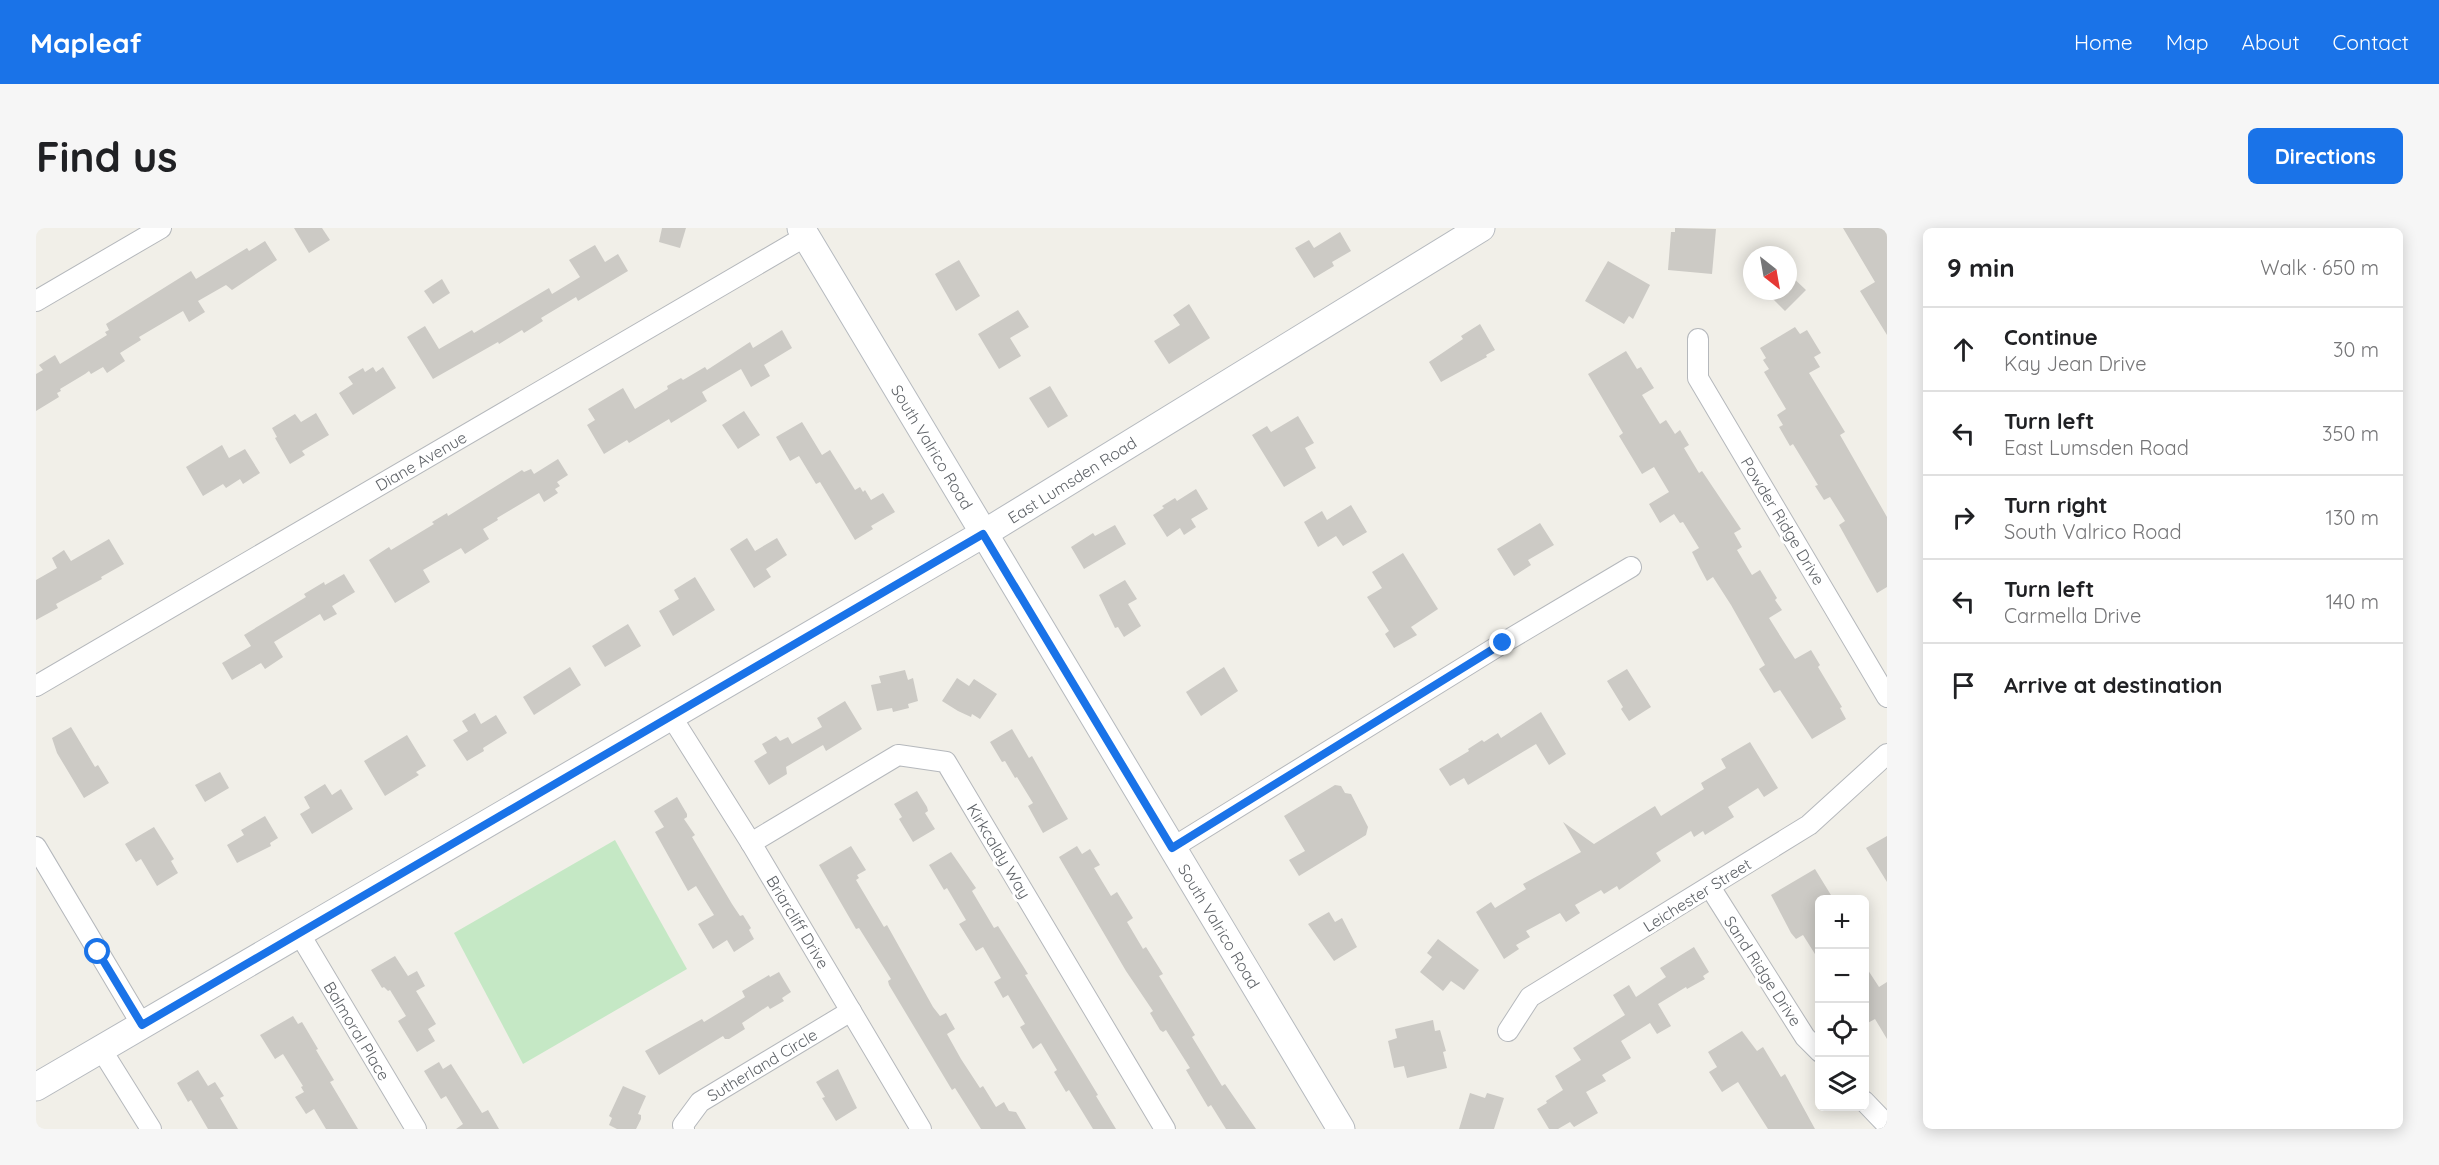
<!DOCTYPE html>
<meta charset="utf-8">
<style>
:root{--surface:#fff;--page:#f6f6f6;--text:#202124;--muted:#757577;--line:#e0e0e0;--accent:#1a73e8}
body{margin:0;font-family:Quicksand,sans-serif;background:var(--page);color:var(--text)}
.controls{position:absolute;right:18px;bottom:18px;display:grid;overflow:hidden;border-radius:9px;box-shadow:0 3px 15px #0003}
.controls button{width:54px;height:54px;display:grid;place-items:center;padding:0;border:0;border-bottom:2px solid var(--line);background:var(--surface);color:var(--text);font:30px sans-serif}
.compass{position:absolute;left:1707px;top:18px;width:54px;height:54px;border-radius:50%;background:var(--surface);box-shadow:0 3px 15px #0003;rotate:149deg}
.stop{position:absolute;width:18px;height:18px;margin:-14px;border:4px solid #1a73e8;border-radius:50%;background:#fff}
.stop.end{background:#1a73e8;border-color:#fff;box-shadow:0 2px 6px #0008}
.list{margin:0;padding:0;list-style:none}
h2{display:flex;justify-content:space-between;align-items:center;height:78px;margin:0;padding:0 24px;font-size:26px}
h2 small{font-size:20px;font-weight:400;color:var(--muted)}
.list li{display:grid;grid-template-columns:39px 1fr auto;gap:18px;align-items:center;box-sizing:border-box;height:84px;padding:0 24px;border-top:2px solid var(--line)}
.list b{display:block;font-size:22px;white-space:nowrap}
.list p{margin:0;font-size:20px;white-space:nowrap;color:var(--muted)}
.list em{font-size:20px;font-style:normal;color:var(--muted)}
.icon{flex:none;width:33px;height:33px;fill:none;stroke:currentColor;stroke-width:2;stroke-linecap:round;stroke-linejoin:round}
.map{position:relative;flex:none;width:1851px;height:901px;overflow:hidden;border-radius:9px}
header{display:flex;align-items:center;gap:36px;box-sizing:border-box;height:84px;padding:0 30px;background:var(--accent);color:#fff}
header strong{font-size:28px}
nav{display:flex;gap:33px;margin-inline-start:auto;font-size:21px}
.intro{display:flex;align-items:center;justify-content:space-between;box-sizing:border-box;height:144px;padding:0 36px}
h1{margin:0;font-size:42px}
.button{padding:15px 27px;border-radius:9px;background:var(--accent);color:#fff;font-size:21px;font-weight:700}
main{display:flex;gap:36px;padding:0 36px}
aside{flex:1;background:var(--surface);border-radius:9px;box-shadow:0 3px 15px #0003}
.map>svg:first-child{display:block}
.green{fill:#c5e8c5}
.building{fill:#cccac5}
.lines{fill:none;stroke-linecap:round;stroke-linejoin:round}
.street-casing{stroke:#b5b8bc;stroke-width:22}
.secondary-casing{stroke:#b6babf;stroke-width:29}
.street{stroke:#fff;stroke-width:20}
.secondary{stroke:#fff;stroke-width:27}
.route{stroke:#1a73e8;stroke-width:8}
.labels{text-anchor:middle;dominant-baseline:central;stroke-width:6;stroke-linejoin:round;paint-order:stroke}
.street-label{font-size:16px;fill:#5f6368;stroke:#fff}
</style>
<header>
<strong>Mapleaf</strong>
<nav><a>Home</a><a>Map</a><a>About</a><a>Contact</a></nav>
</header>
<div class="intro"><h1>Find us</h1><a class="button">Directions</a></div>
<main>
<div class="map">
<svg width="1851" height="901" viewBox="0 0 1851 901">
<rect width="100%" height="100%" fill="#f1efe8"/>
<polygon class="green" points="579,612 651,741 487,836 418,705"/>
<g class="building">
<polygon points="258,0 286,0 294,12 273,25"/>
<polygon points="626,0 650,0 644,20 623,14"/>
<polygon points="1639,0 1680,1 1676,46 1632,42 1635,4 1639,4"/>
<polygon points="1807,0 1851,0 1851,107 1824,63 1839,54"/>
<polygon points="1304,4 1315,23 1296,34 1298,38 1278,50 1259,20 1273,12 1278,20"/>
<polygon points="229,13 241,32 196,62 190,57 162,73 169,84 153,94 147,83 103,109 105,112 84,125 89,133 71,145 67,139 55,146 53,143 49,146 24,161 25,163 21,165 23,169 0,183 0,146 7,142 3,137 19,127 24,136 71,107 69,104 73,102 70,96 155,43 160,51 211,20 213,23"/>
<polygon points="559,17 569,34 582,26 592,43 542,73 540,69 505,90 507,93 488,105 486,102 463,116 462,114 397,151 371,109 389,98 403,121 436,102 438,105 513,60 516,66 544,49 533,32"/>
<polygon points="923,32 944,68 920,83 899,46"/>
<polygon points="1572,33 1614,57 1597,91 1593,88 1588,96 1549,73"/>
<polygon points="1752,45 1770,62 1749,83 1729,63 1752,63"/>
<polygon points="406,51 414,65 397,76 388,63"/>
<polygon points="1153,76 1174,110 1133,136 1118,113 1144,97 1137,87"/>
<polygon points="982,82 993,99 974,110 985,128 963,141 942,106"/>
<polygon points="1444,96 1459,122 1450,127 1451,129 1405,154 1393,134 1427,111 1425,108"/>
<polygon points="1759,99 1764,106 1771,102 1785,125 1778,129 1784,139 1773,145 1809,204 1804,207 1851,289 1851,359 1841,365 1803,297 1809,293 1794,269 1788,272 1779,258 1782,257 1757,216 1754,218 1743,199 1747,197 1741,187 1750,181 1728,144 1733,141 1727,132 1730,130 1724,120"/>
<polygon points="746,102 756,120 728,137 734,148 715,159 705,141 666,164 671,173 635,195 633,191 593,215 591,212 568,226 551,197 559,192 552,181 587,160 599,181 632,161 631,158 645,150 647,152 669,139 671,142 714,114 717,120"/>
<polygon points="1590,123 1601,141 1605,139 1618,160 1606,167 1624,196 1630,192 1639,206 1644,202 1653,217 1648,220 1663,245 1666,243 1705,301 1698,305 1706,319 1701,322 1716,347 1724,342 1741,370 1739,372 1746,382 1733,390 1748,414 1759,431 1775,422 1784,437 1782,439 1806,479 1804,480 1810,491 1776,511 1744,462 1738,465 1723,441 1729,437 1695,377 1677,349 1671,353 1664,340 1656,324 1663,320 1647,294 1644,295 1638,286 1624,295 1613,276 1633,264 1618,239 1606,246 1583,208 1587,205 1552,146"/>
<polygon points="337,139 340,144 347,139 360,160 317,187 303,165 317,156 312,149 327,140 329,144"/>
<polygon points="1014,158 1032,188 1012,200 993,170"/>
<polygon points="708,183 724,207 702,221 686,197"/>
<polygon points="280,185 293,207 266,223 269,227 254,236 239,210 241,209 236,200 259,186 265,194"/>
<polygon points="1262,188 1278,215 1269,220 1280,240 1248,259 1216,207 1231,198 1235,204"/>
<polygon points="766,194 786,227 794,222 819,262 824,259 827,264 829,262 835,272 847,265 859,284 835,298 837,301 819,312 784,254 780,256 763,228 754,233 740,209"/>
<polygon points="186,217 193,230 209,221 224,245 207,256 204,251 190,260 187,256 167,268 150,239"/>
<polygon points="522,231 532,247 521,254 524,258 519,261 522,265 508,274 503,265 461,290 462,292 447,301 453,311 429,326 425,320 387,342 394,354 359,375 333,332 353,319 355,322 398,296 396,294 411,285 412,288 486,242 488,244 495,241 498,246"/>
<polygon points="1160,261 1172,281 1155,291 1160,299 1148,307 1144,300 1131,309 1117,287 1128,280 1126,278 1139,270 1141,273"/>
<polygon points="1315,277 1331,304 1307,318 1300,308 1282,319 1268,294 1286,283 1291,292"/>
<polygon points="1504,295 1518,317 1492,332 1495,337 1478,348 1461,321"/>
<polygon points="1079,297 1090,316 1048,341 1035,319 1057,305 1059,308"/>
<polygon points="711,310 719,323 741,310 751,327 730,341 735,349 718,360 694,321"/>
<polygon points="73,311 88,336 65,349 66,351 20,376 22,380 0,392 0,352 21,340 16,330 28,322 35,333"/>
<polygon points="1367,325 1402,381 1375,399 1381,407 1358,420 1349,406 1353,403 1331,369 1346,360 1336,344"/>
<polygon points="308,346 319,364 296,378 301,386 288,393 284,386 238,414 247,429 229,441 225,435 196,452 186,435 215,418 208,407 270,369 268,366 288,354 289,357"/>
<polygon points="659,349 679,382 637,408 623,383 643,371 638,362"/>
<polygon points="1089,352 1101,371 1092,376 1105,398 1088,409 1082,399 1079,400 1063,367"/>
<polygon points="592,396 605,418 569,439 556,418"/>
<polygon points="534,439 545,457 498,487 487,469"/>
<polygon points="1188,439 1202,463 1165,488 1150,464"/>
<polygon points="1591,441 1615,479 1593,493 1585,481 1587,479 1571,453"/>
<polygon points="869,442 872,452 877,450 882,473 872,476 873,480 857,484 856,480 841,483 835,457 845,455 843,448"/>
<polygon points="921,450 933,458 938,451 961,466 944,491 936,486 935,489 922,483 906,473"/>
<polygon points="809,473 826,501 790,523 787,517 750,539 751,546 733,557 718,533 731,525 726,516 740,508 744,513 752,509 756,516 786,499 781,490"/>
<polygon points="1505,484 1530,526 1513,537 1500,516 1432,557 1428,550 1414,558 1403,541 1433,523 1432,521 1446,512 1448,514 1462,505 1465,510"/>
<polygon points="439,485 445,496 460,487 471,505 447,520 448,523 431,533 417,512 432,503 426,493"/>
<polygon points="35,499 59,539 62,537 73,555 48,570 21,525 16,510"/>
<polygon points="976,501 993,530 996,528 1032,591 1007,605 992,578 997,575 981,549 979,550 969,533 966,534 954,514"/>
<polygon points="371,507 390,538 380,544 383,547 349,568 328,533"/>
<polygon points="1714,514 1742,560 1728,569 1722,560 1692,579 1698,589 1669,607 1667,603 1658,609 1655,603 1620,625 1625,633 1583,662 1581,658 1568,666 1565,662 1539,677 1544,685 1530,694 1524,685 1490,703 1494,709 1480,717 1483,721 1468,731 1440,684 1455,674 1459,680 1490,661 1487,656 1545,624 1527,594 1558,616 1619,578 1625,588 1668,561 1665,555 1690,540 1685,531"/>
<polygon points="184,544 193,560 169,574 159,557"/>
<polygon points="289,556 296,567 305,561 317,581 276,606 264,586 274,580 268,569"/>
<polygon points="1299,557 1305,558 1309,565 1315,566 1332,599 1330,607 1263,648 1253,632 1269,623 1248,588"/>
<polygon points="881,563 891,579 892,583 889,585 899,601 877,614 863,591 866,589 858,576"/>
<polygon points="641,569 651,586 651,589 648,591 659,607 656,609 696,676 704,688 707,687 715,700 713,702 718,711 698,724 691,712 677,721 662,696 678,687 660,658 652,663 619,604 628,599 618,583"/>
<polygon points="229,588 242,610 234,615 235,618 201,635 191,617 208,607 205,602"/>
<polygon points="118,599 138,631 135,633 142,645 121,658 105,631 100,634 89,616"/>
<polygon points="1851,608 1851,654 1830,620"/>
<polygon points="815,618 830,642 821,647 823,650 820,652 848,699 851,697 897,779 904,788 910,785 919,801 911,806 925,831 944,860 947,858 960,879 968,874 973,883 980,884 990,901 945,901 919,860 916,862 853,757 852,753 855,751 823,700 820,701 783,637"/>
<polygon points="1041,618 1046,626 1054,621 1064,637 1058,640 1075,668 1081,664 1097,690 1091,694 1107,721 1110,719 1127,746 1123,748 1159,807 1156,809 1186,858 1189,856 1220,901 1190,901 1175,877 1172,879 1150,842 1154,840 1130,802 1127,804 1124,802 1114,785 1117,783 1090,743 1023,629"/>
<polygon points="915,624 940,660 936,663 958,700 962,698 992,746 989,747 1062,867 1060,868 1080,901 1057,901 1033,862 1030,864 1018,844 1021,842 1005,815 997,821 984,799 989,796 972,767 967,770 958,754 965,750 947,719 940,723 923,696 930,692 911,660 908,662 893,637"/>
<polygon points="1779,641 1798,672 1784,672 1784,734 1767,707 1760,711 1755,705 1735,667"/>
<polygon points="1293,684 1299,694 1306,690 1321,719 1298,733 1272,696"/>
<polygon points="1402,711 1443,742 1428,762 1415,753 1407,763 1384,744 1396,729 1391,725"/>
<polygon points="1658,719 1673,744 1667,748 1669,751 1651,761 1650,759 1622,776 1635,798 1621,806 1614,795 1585,813 1595,830 1566,847 1570,853 1550,864 1562,885 1538,899 1534,894 1522,901 1513,901 1501,881 1511,875 1510,873 1527,862 1519,848 1545,832 1537,820 1589,787 1577,767 1593,757 1600,769 1630,749 1624,740"/>
<polygon points="359,728 372,748 381,743 389,758 380,763 400,796 392,801 399,813 381,824 362,793 370,788 354,762 352,763 348,759 346,760 335,742"/>
<polygon points="1828,736 1843,759 1851,754 1851,811 1839,791 1828,797"/>
<polygon points="743,744 755,764 746,770 748,773 734,781 732,778 706,795 709,801 693,811 689,811 687,808 623,847 609,823 666,791 668,794 709,769 706,763 733,747 734,749"/>
<polygon points="257,788 262,796 266,794 282,821 280,822 298,852 294,854 322,901 290,901 278,881 270,886 259,869 268,864 265,859 267,858 247,826 239,831 224,807"/>
<polygon points="1397,792 1399,803 1404,802 1410,823 1407,824 1411,840 1371,850 1368,838 1358,840 1352,813 1361,810 1359,801"/>
<polygon points="1706,803 1721,823 1727,819 1745,849 1749,846 1779,901 1732,901 1702,854 1686,864 1673,844 1681,839 1672,824"/>
<polygon points="403,834 407,841 415,836 446,885 452,882 463,901 420,901 427,896 410,868 405,871 388,843"/>
<polygon points="802,841 821,880 800,893 786,870 789,869 780,854"/>
<polygon points="162,842 172,858 179,854 188,868 184,870 202,901 172,901 155,872 152,874 141,855"/>
<polygon points="587,858 610,868 602,886 605,887 605,891 600,901 581,901 573,897 576,890 573,888"/>
<polygon points="1434,865 1449,870 1451,865 1468,870 1458,901 1423,901"/>
</g>
<g class="lines">
<g class="street-casing">
<g id="street">
<polyline points="0,73 125,0"/>
<polyline points="1662,111 1662,150 1851,469"/>
<polyline points="0,458 770,8"/>
<polyline points="635,488 715,615 885,901"/>
<polyline points="715,615 862,527 910,534 1129,901"/>
<polyline points="0,619 106,797"/>
<polyline points="1136,620 1467,415 1595,339"/>
<polyline points="1674,659 1769,809 1784,824"/>
<polyline points="263,705 380,901"/>
<polyline points="1472,803 1494,769 1773,597 1851,526"/>
<polyline points="65,821 115,901"/>
<polyline points="1828,873 1851,897"/>
<polyline points="648,901 647,897 664,874 815,783"/>
</g>
</g>
<g class="secondary-casing">
<g id="secondary">
<polyline points="765,0 1305,901"/>
<polyline points="0,859 947,306 1445,0"/>
</g>
</g>
<use href="#street" class="street"/>
<use href="#secondary" class="secondary"/>
</g>
<g class="lines">
<polyline class="route" points="62,724 106,797 947,306 1136,620 1467,415"/>
</g>
<g class="labels">
<g class="street-label">
<text transform="translate(896 219) rotate(59)">South Valrico Road</text>
<text transform="translate(385 233) rotate(-30)">Diane Avenue</text>
<text transform="translate(1036 252) rotate(-32)">East Lumsden Road</text>
<text transform="translate(1747 293) rotate(59)">Powder Ridge Drive</text>
<text transform="translate(963 623) rotate(59)">Kirkcaldy Way</text>
<text transform="translate(1661 667) rotate(-32)">Leichester Street</text>
<text transform="translate(762 694) rotate(59)">Briarcliff Drive</text>
<text transform="translate(1183 698) rotate(59)">South Valrico Road</text>
<text transform="translate(1727 743) rotate(57)">Sand Ridge Drive</text>
<text transform="translate(321 803) rotate(59)">Balmoral Place</text>
<text transform="translate(726 837) rotate(-31)">Sutherland Circle</text>
</g>
</g>
</svg>
<div class="controls">
<button>+</button>
<button>−</button>
<button><svg class="icon" aria-label="locate" viewBox="0 0 24 24"><circle cx="12" cy="12" r="6"/><path d="M12 2v4M12 18v4M2 12h4M18 12h4"/></svg></button>
<button><svg class="icon" aria-label="layers" viewBox="0 0 24 24"><path d="M12 4l9 5-9 5-9-5zM3 14l9 5 9-5"/></svg></button>
</div>
<svg class="compass" viewBox="-18 -18 36 36"><path d="M0-13l5 13h-10z" fill="#e53935"/><path d="M0 13l5-13h-10z" fill="#757577"/></svg>
<div class="stop" style="left:62px;top:724px"></div>
<div class="stop end" style="left:1467px;top:415px"></div>
</div>
<aside>
<h2>9 min<small>Walk · 650 m</small></h2>
<ul class="list">
<li><svg class="icon" aria-label="ahead" viewBox="0 0 24 24"><path d="M12 20V5M6 11l6-6 6 6"/></svg><div><b>Continue</b><p>Kay Jean Drive</p></div><em>30 m</em></li>
<li><svg class="icon" aria-label="left" viewBox="0 0 24 24"><path d="M17 20v-9H6M10 6l-5 5 5 5"/></svg><div><b>Turn left</b><p>East Lumsden Road</p></div><em>350 m</em></li>
<li><svg class="icon" aria-label="right" viewBox="0 0 24 24"><path d="M7 20v-9h11M14 6l5 5-5 5"/></svg><div><b>Turn right</b><p>South Valrico Road</p></div><em>130 m</em></li>
<li><svg class="icon" aria-label="left" viewBox="0 0 24 24"><path d="M17 20v-9H6M10 6l-5 5 5 5"/></svg><div><b>Turn left</b><p>Carmella Drive</p></div><em>140 m</em></li>
<li><svg class="icon" aria-label="arrive" viewBox="0 0 24 24"><path d="M6 21V4h12l-3 4 3 4H6"/></svg><div><b>Arrive at destination</b></div></li>
</ul>
</aside>
</main>
